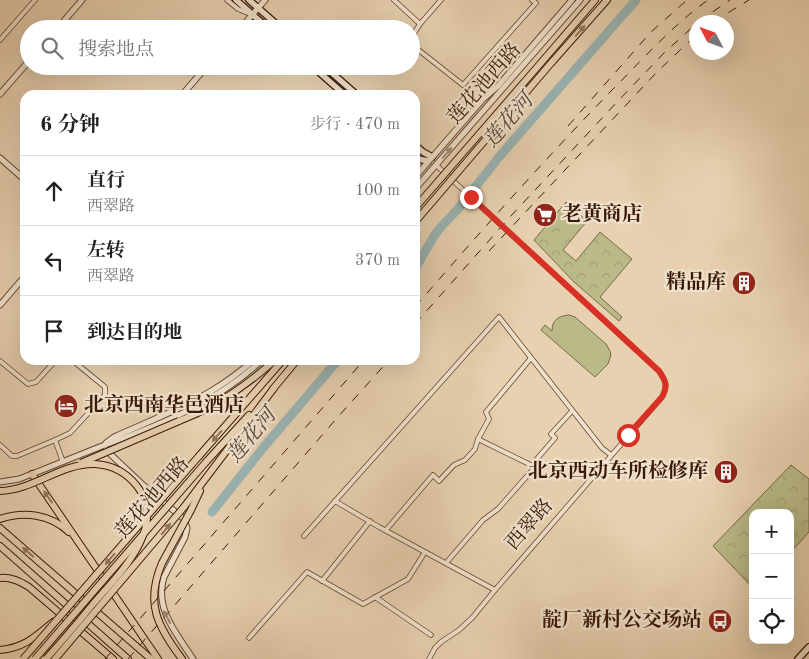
<!DOCTYPE html>
<html lang="zh">
<meta charset="utf-8">
<style>
:root{--surface:#fff;--page:#f6f6f6;--text:#222;--muted:#767676;--line:#e0e0e0}
body{margin:0;font-family:"Old Standard TT","Noto Serif SC",serif;background:var(--page);color:var(--text)}
.controls{position:absolute;right:15px;bottom:15px;display:grid;overflow:hidden;border-radius:10px;box-shadow:0 5px 20px #0002}
.controls button{width:45px;height:45px;display:grid;place-items:center;padding:0;border:0;border-bottom:1px solid var(--line);background:var(--surface);color:var(--text);font:25px sans-serif}
.compass{position:absolute;left:689px;top:15px;width:45px;height:45px;border-radius:50%;background:var(--surface);box-shadow:0 5px 20px #0002;rotate:311deg}
.stop{position:absolute;width:15px;height:15px;margin:-11px;border:4px solid #d93025;border-radius:50%;background:#fff}
.stop.end{background:#d93025;border-color:#fff;box-shadow:0 1px 5px #0008}
.list{margin:0;padding:0;list-style:none}
h2{display:flex;justify-content:space-between;align-items:center;height:65px;margin:0;padding:0 20px;font-size:21px}
h2 small{font-size:16px;font-weight:400;color:var(--muted)}
.list li{display:grid;grid-template-columns:32px 1fr auto;gap:15px;align-items:center;box-sizing:border-box;height:70px;padding:0 20px;border-top:1px solid var(--line)}
.list b{display:block;font-size:19px;white-space:nowrap}
.list p{margin:0;font-size:16px;white-space:nowrap;color:var(--muted)}
.list em{font-size:16px;font-style:normal;color:var(--muted)}
.icon{flex:none;width:28px;height:28px;fill:none;stroke:currentColor;stroke-width:2;stroke-linecap:round;stroke-linejoin:round}
.map{position:relative;flex:none;width:809px;height:659px;overflow:hidden}
.search{position:absolute;background:var(--surface);box-shadow:0 5px 20px #0002;left:20px;top:20px;width:400px;height:55px;display:flex;align-items:center;gap:12px;box-sizing:border-box;padding:0 18px;border-radius:28px;color:var(--muted);font-size:19px}
.panel{position:absolute;background:var(--surface);box-shadow:0 5px 20px #0002;left:20px;top:90px;width:400px;height:275px;border-radius:15px}
.map>svg:first-child{display:block}
.forest{fill:url(#forest-crowns);stroke:#7a6a48}
.garden{fill:#baba89;stroke:#7a6a48}
.lines{fill:none;stroke-linecap:round;stroke-linejoin:round}
.river{stroke:#99b5b5;stroke-width:9}
.minor-casing{stroke:#664731;stroke-width:5.5}
.tertiary-casing{stroke:#664731;stroke-width:7}
.secondary-casing{stroke:#3a1906;stroke-width:8}
.trunk-casing{stroke:#3a1906;stroke-width:8}
.minor{stroke:#f0e1cc;stroke-width:4}
.tertiary{stroke:#f0e1cc;stroke-width:5}
.secondary{stroke:#f0e1cc;stroke-width:5.5}
.trunk{stroke:#e8d1b1;stroke-width:6}
.rail{stroke:#3a1906;stroke-width:1;stroke-dasharray:9 9;stroke-linecap:butt}
.trunk-bridge-casing{stroke:#3a1906;stroke-width:8;stroke-linecap:butt}
.trunk-bridge{stroke:#e8d1b1;stroke-width:6}
.oneway{fill:#91755c}
.oneway2{fill:#9e8773}
.route{stroke:#d93025;stroke-width:6}
.labels{text-anchor:middle;dominant-baseline:central;stroke-width:4.5;stroke-linejoin:round;paint-order:stroke}
.street-label{font-size:20px;fill:#3a1906;stroke:#f0e1cc}
.poi-label{font-size:20px;font-weight:bold;fill:#3a1906;stroke:#f0e1cc;text-anchor:end}
.water-label{font-size:21px;font-style:italic;fill:#56483b;stroke:#f0e1cc}
</style>
<div class="map">
<svg width="809" height="659" viewBox="0 0 809 659">
<defs>
<pattern id="forest-crowns" width="20" height="18" patternUnits="userSpaceOnUse" patternTransform="scale(1.25)"><rect width="20" height="18" fill="#baba89"/><path d="M2 6a3 3 0 1 1 6 0M12 15a3 3 0 1 1 6 0" fill="none" stroke="#a19f75"/></pattern>
</defs>
<rect width="100%" height="100%" fill="#e8d1b1"/>
<filter id="stains"><feTurbulence type="fractalNoise" baseFrequency=".004" numOctaves="4"/><feColorMatrix values="0 0 0 0 .2 0 0 0 0 .09 0 0 0 0 .02 0 0 0 .5 -.17"/></filter>
<radialGradient id="worn" r=".72"><stop offset=".6" stop-color="#630" stop-opacity="0"/><stop offset="1" stop-color="#630" stop-opacity=".3"/></radialGradient>
<g class="forest">
<polygon points="566,202 587,221 563,250 576,261 600,232 632,259 600,297 622,317 619,321 574,282 534,240"/>
<polygon points="791,465 809,479 809,532 790,553 790,513 753,513 753,588 713,546"/>
</g>
<path class="garden" d="M569 315 575 317 606 344 610 351 611 355 608 364 595 377 541 330 545 325 552 331C552 320 558 316 569 315Z"/>
<g class="lines">
<g class="river">
<polyline points="415,269 434,236 440,228 457,210 499,157 636,0"/>
<polyline points="212,512 263,448 338,360"/>
</g>
<g class="minor-casing">
<g id="minor">
<polyline points="227,0 238,9 250,14"/>
<polyline points="394,0 420,24 411,38"/>
<polyline points="420,24 441,0"/>
<polyline points="0,40 35,0"/>
<polyline points="411,44 463,85 536,3 532,0"/>
<polyline points="531,358 486,412 489,419 478,439 535,467"/>
<polyline points="0,361 28,384 36,382 56,360"/>
<polyline points="55,440 70,433 105,395 105,387 72,360"/>
<polyline points="0,445 12,456 17,456 55,440 63,462"/>
<polyline points="335,501 379,527 495,590"/>
<polyline points="386,530 433,475 439,481 454,465 465,460 475,449 478,439"/>
<polyline points="304,536 499,317 602,448 611,455"/>
<polyline points="446,563 483,520 498,509 535,467 536,460 555,438 551,434 572,411"/>
<polyline points="322,581 370,521"/>
<polyline points="375,597 431,635"/>
<polyline points="249,638 307,572 363,604 408,579 425,552"/>
<path d="M429 659 435 648 441 642 459 630 472 618 495 590 662 397C668 386 666 381 659 371L436 165"/>
</g>
</g>
<g class="tertiary-casing">
<g id="tertiary">
<polyline points="57,29 82,0"/>
<polyline points="240,29 265,0"/>
<polyline points="0,94 29,61"/>
<polyline points="182,95 207,66"/>
<polyline points="0,158 25,180"/>
<polyline points="415,177 483,99 498,86 572,0"/>
<polyline points="415,189 580,0"/>
<polyline points="0,305 25,276"/>
<path d="M106 443 114 437C147 422 182 409 213 390 228 381 241 371 254 360"/>
<path d="M106 450 143 485 184 519 187 528 185 537 164 577C154 609 177 634 193 659"/>
<path d="M0 482 19 479 32 474C55 465 79 455 102 446 160 425 216 403 262 360"/>
</g>
</g>
<g class="secondary-casing">
<g id="secondary">
<polyline points="236,0 269,29"/>
<polyline points="249,0 282,29"/>
<polyline points="312,66 345,95"/>
<polyline points="324,66 357,95"/>
<polyline points="415,145 423,152 432,157"/>
<polyline points="415,157 418,159 428,161"/>
<polyline points="798,659 809,647"/>
</g>
</g>
<g class="trunk-casing">
<g id="trunk">
<polyline points="546,57 595,0"/>
<polyline points="552,62 607,0"/>
<polyline points="273,389 297,360"/>
<path d="M179 421C216 407 246 386 275 360"/>
<polyline points="199,456 283,360"/>
<polyline points="206,462 249,415"/>
<polyline points="32,474 158,659"/>
<polyline points="184,507 274,388"/>
<polyline points="191,510 200,491"/>
<path d="M0 519C24 511 50 514 69 532"/>
<polyline points="0,528 151,659"/>
<polyline points="0,546 128,659"/>
<path d="M162 563C145 603 157 626 182 659"/>
<path d="M0 578C11 577 19 581 29 587L113 659"/>
<path d="M0 650C24 648 35 637 53 622"/>
</g>
</g>
<use href="#minor" class="minor"/>
<use href="#tertiary" class="tertiary"/>
<use href="#secondary" class="secondary"/>
<use href="#trunk" class="trunk"/>
<g class="rail">
<polyline points="698,22 730,0"/>
<polyline points="713,22 749,0"/>
<polyline points="568,126 651,32 687,0"/>
<polyline points="489,251 657,72 696,35"/>
<path d="M415 307C480 232 545 159 614 88 644 58 673 25 708 0"/>
<polyline points="415,324 509,218 618,101 664,53 696,24"/>
<polyline points="105,659 364,360"/>
<polyline points="128,659 337,418 389,360"/>
</g>
<g class="trunk-bridge-casing">
<g id="trunk-bridge">
<polyline points="415,208 546,57"/>
<polyline points="415,222 552,62"/>
<polyline points="81,463 179,421"/>
<path d="M0 491C34 490 61 463 95 464 112 465 126 472 137 486 169 527 118 575 93 604 78 623 62 641 46 659"/>
<polyline points="162,563 191,510"/>
<polyline points="23,659 199,456"/>
<polyline points="35,659 206,462"/>
<polyline points="55,659 184,507"/>
</g>
</g>
<use href="#trunk-bridge" class="trunk-bridge"/>
</g>
<defs><path id="oneway-solid" d="M-6-.8H1V-3.2L6.5 0L1 3.2V.8H-6Z" transform="scale(1.25)"/></defs>
<g class="oneway">
<use href="#oneway-solid" transform="translate(580 31) rotate(-49)"/>
<use href="#oneway-solid" transform="translate(217 436) rotate(131)"/>
<use href="#oneway-solid" transform="translate(48 497) rotate(-125)"/>
<use href="#oneway-solid" transform="translate(166 529) rotate(-50)"/>
<use href="#oneway-solid" transform="translate(28 552) rotate(-139)"/>
<use href="#oneway-solid" transform="translate(110 559) rotate(131)"/>
</g>
<g class="oneway2">
<use href="#oneway-solid" transform="translate(447 153) rotate(-49)"/>
<use href="#oneway-solid" transform="translate(167 617) rotate(-117)"/>
</g>
<g class="lines">
<path class="route" d="M471 197 659 371C666 381 668 386 662 397L628 435"/>
</g>
<defs>
<g id="supermarket-disc" transform="scale(1.25)"><circle r="9.5" fill="#8f2418" stroke="#f0e1cc"/><path d="M-6-5.5h2.5l.6 2H6L4.5 2H-2.5L-4.4-4H-6ZM-1.5 3.2a1.3 1.3 0 1 0 .1 0ZM3 3.2a1.3 1.3 0 1 0 .1 0Z" fill="#fff"/></g>
<g id="building-disc" transform="scale(1.25)"><circle r="9.5" fill="#8f2418" stroke="#f0e1cc"/><path d="M-4-6H4V6H1V3H-1V6H-4ZM-2.5-4.3h1.7v1.8h-1.7ZM.8-4.3h1.7v1.8H.8ZM-2.5-1h1.7V.8h-1.7ZM.8-1h1.7V.8H.8Z" fill="#fff"/></g>
<g id="hotel-disc" transform="scale(1.25)"><circle r="9.5" fill="#8f2418" stroke="#f0e1cc"/><path d="M-6-4.5h1.5V1H6V5H4.5V3h-9V5H-6ZM-4 0a1.8 1.8 0 1 1 3.6 0ZM.5 0V-2.5h3Q6-2.5 6 0Z" fill="#fff"/></g>
<g id="bus-disc" transform="scale(1.25)"><circle r="9.5" fill="#8f2418" stroke="#f0e1cc"/><path d="M-5-6H5V4H4V6H2V4H-2V6H-4V4H-5ZM-3.5-4V0h7V-4ZM-3.5 1.2v1.5H-2V1.2ZM2 1.2v1.5H3.5V1.2Z" fill="#fff"/></g>
</defs>
<g fill-rule="evenodd">
<use href="#supermarket-disc" x="545" y="215"/>
<use href="#building-disc" x="744" y="283"/>
<use href="#hotel-disc" x="66" y="406"/>
<use href="#building-disc" x="726" y="472"/>
<use href="#bus-disc" x="720" y="621"/>
</g>
<g class="labels">
<g class="street-label">
<text transform="translate(485 84) rotate(-49)">莲花池西路</text>
<text transform="translate(153 498) rotate(-49)">莲花池西路</text>
<text transform="translate(530 525) rotate(-49)">西翠路</text>
</g>
<g class="poi-label">
<text x="562" y="215" text-anchor="start">老黄商店</text>
<text x="726" y="283">精品库</text>
<text x="84" y="406" text-anchor="start">北京西南华邑酒店</text>
<text x="708" y="472">北京西动车所检修库</text>
<text x="702" y="621">靛厂新村公交场站</text>
</g>
<g class="water-label">
<text transform="translate(509 121) rotate(-49)">莲花河</text>
<text transform="translate(252 436) rotate(-50)">莲花河</text>
</g>
</g>
<rect width="100%" height="100%" filter="url(#stains)"/>
<rect width="100%" height="100%" fill="url(#worn)"/>
</svg>
<div class="controls">
<button>+</button>
<button>−</button>
<button><svg class="icon" aria-label="locate" viewBox="0 0 24 24"><circle cx="12" cy="12" r="6"/><path d="M12 2v4M12 18v4M2 12h4M18 12h4"/></svg></button>
</div>
<svg class="compass" viewBox="-18 -18 36 36"><path d="M0-13l5 13h-10z" fill="#e53935"/><path d="M0 13l5-13h-10z" fill="#767676"/></svg>
<div class="stop" style="left:628px;top:435px"></div>
<div class="stop end" style="left:471px;top:197px"></div>
<div class="search"><svg class="icon" aria-label="search" viewBox="0 0 24 24"><circle cx="10" cy="10" r="6"/><path d="M15 15l6 6"/></svg>搜索地点</div>
<section class="panel">
<h2>6 分钟<small>步行 · 470 m</small></h2>
<ul class="list">
<li><svg class="icon" aria-label="ahead" viewBox="0 0 24 24"><path d="M12 20V5M6 11l6-6 6 6"/></svg><div><b>直行</b><p>西翠路</p></div><em>100 m</em></li>
<li><svg class="icon" aria-label="left" viewBox="0 0 24 24"><path d="M17 20v-9H6M10 6l-5 5 5 5"/></svg><div><b>左转</b><p>西翠路</p></div><em>370 m</em></li>
<li><svg class="icon" aria-label="arrive" viewBox="0 0 24 24"><path d="M6 21V4h12l-3 4 3 4H6"/></svg><div><b>到达目的地</b></div></li>
</ul>
</section>
</div>
